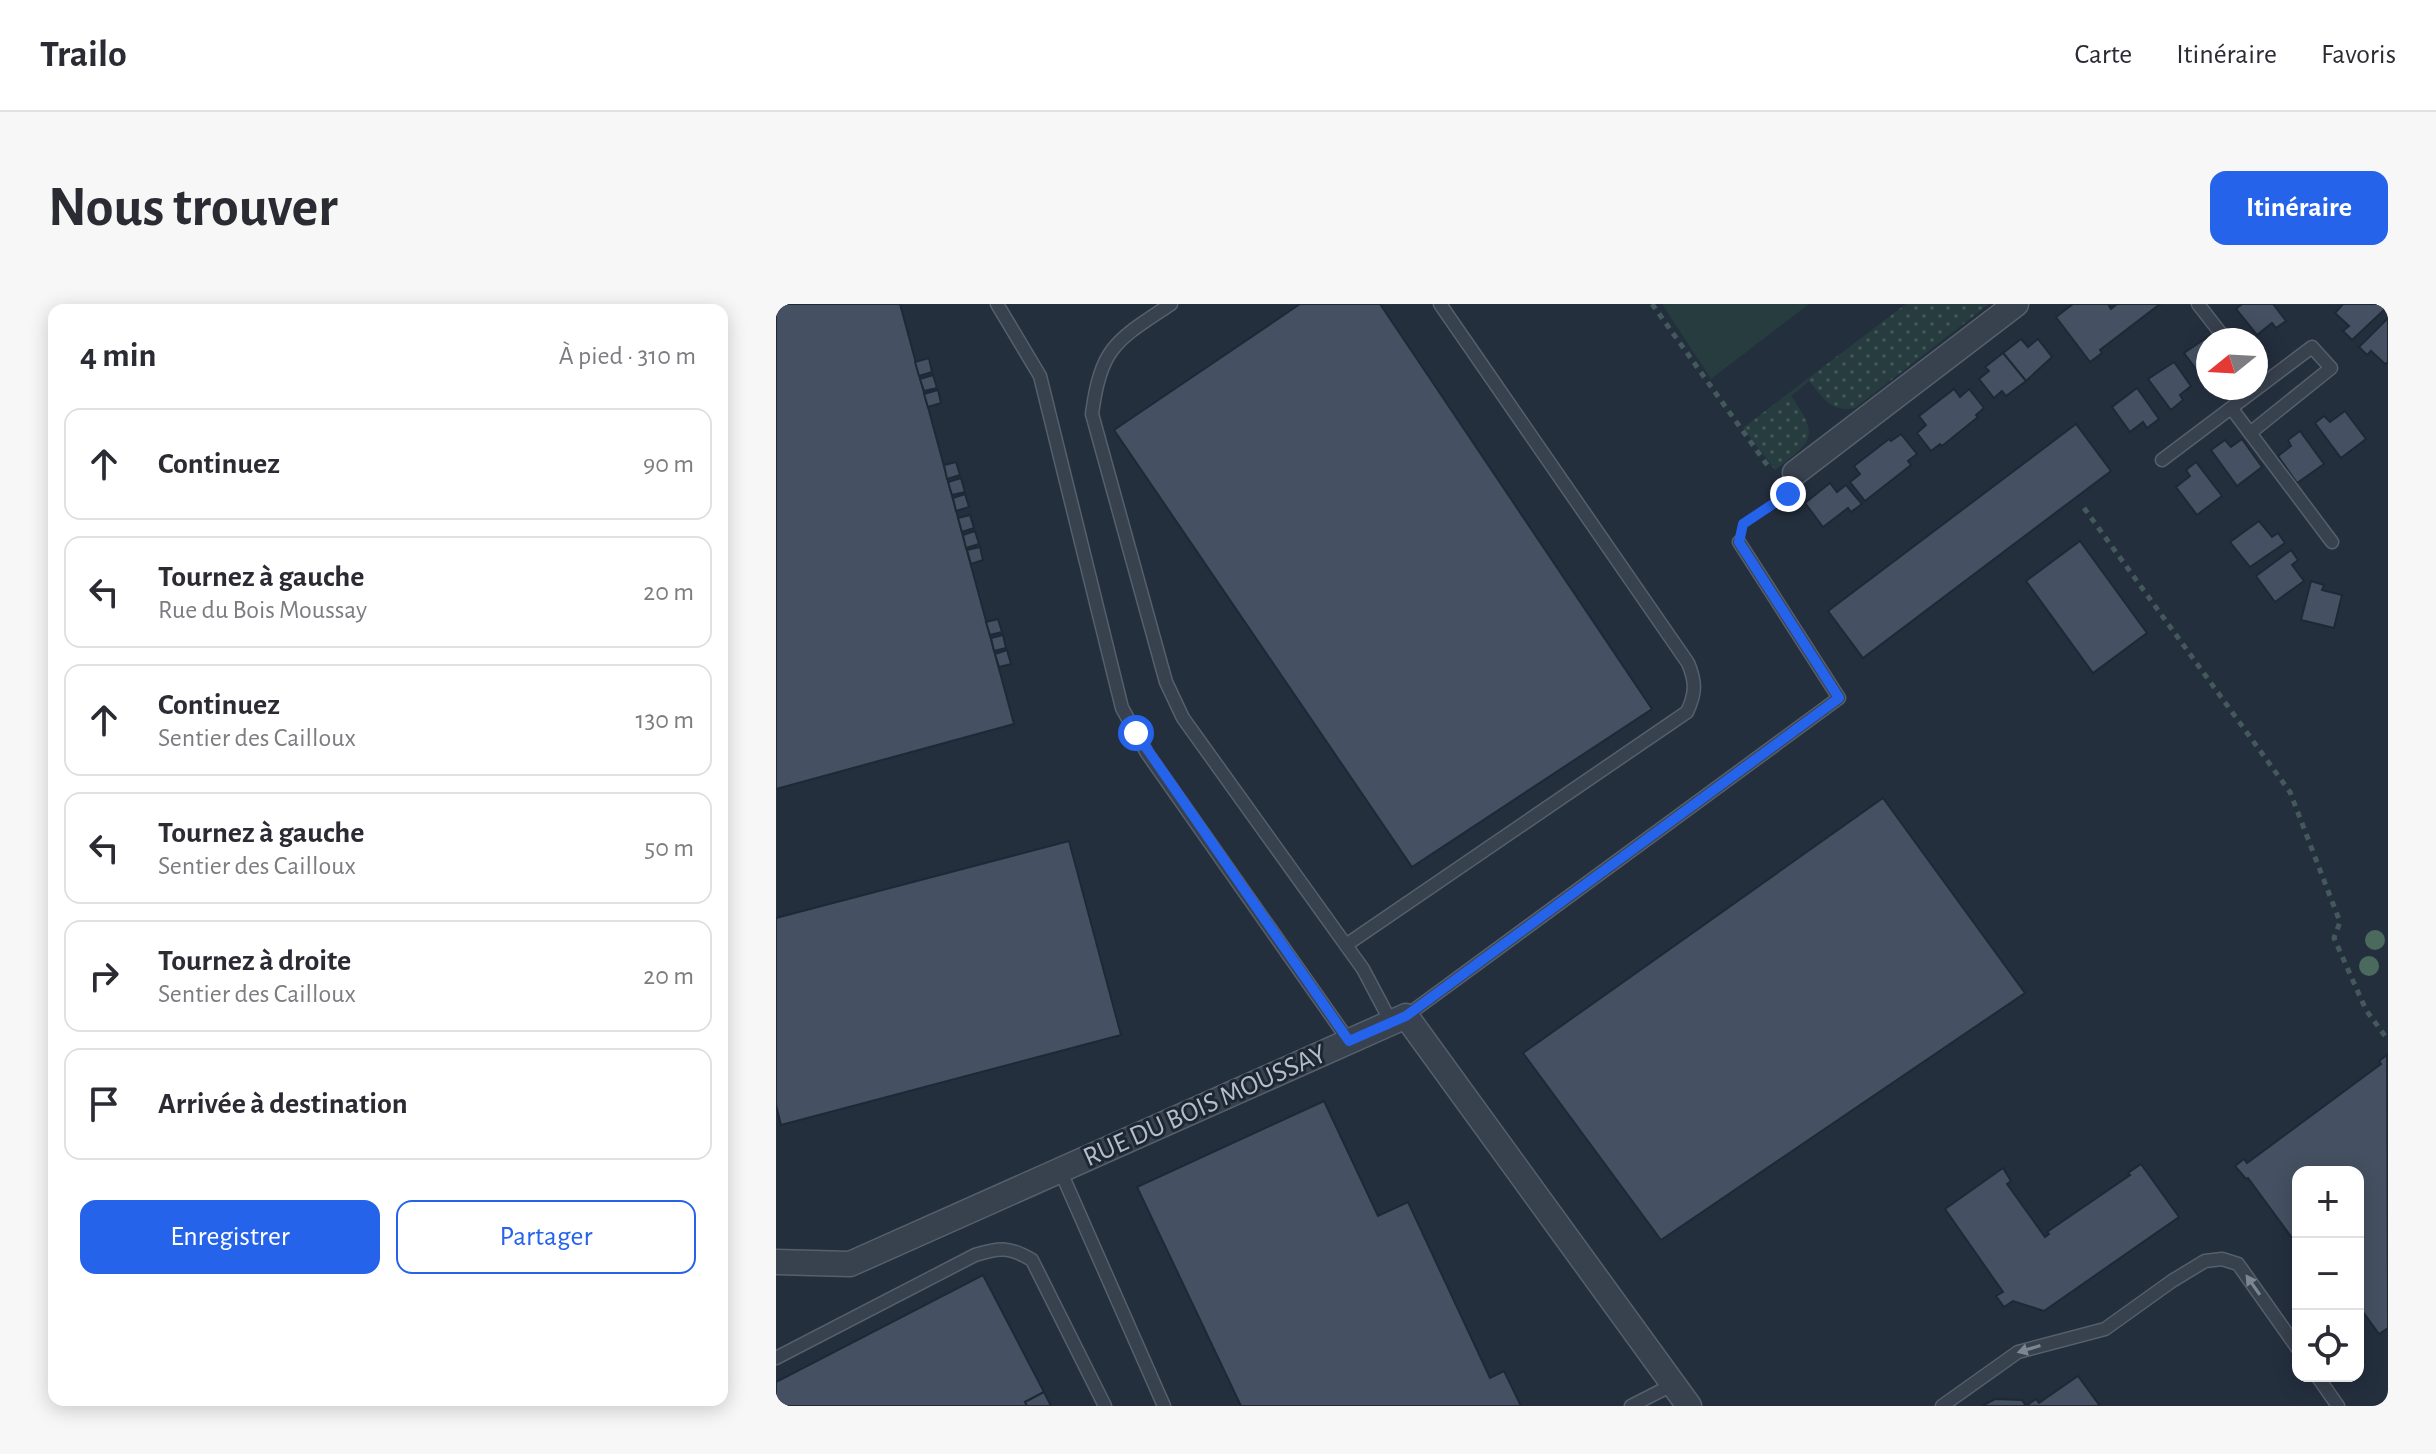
<!DOCTYPE html>
<html lang="fr">
<meta charset="utf-8">
<style>
:root{--surface:#fff;--page:#f7f7f7;--text:#2b2b33;--muted:#7c7c81;--line:#e1e1e2;--accent:#2563eb}
body{margin:0;font-family:"Alegreya Sans",sans-serif;background:var(--page);color:var(--text)}
.controls{position:absolute;right:24px;bottom:24px;display:grid;overflow:hidden;border-radius:16px;box-shadow:0 4px 20px #0003}
.controls button{width:72px;height:72px;display:grid;place-items:center;padding:0;border:0;border-bottom:2px solid var(--line);background:var(--surface);color:var(--text);font:40px sans-serif}
.compass{position:absolute;left:1420px;top:24px;width:72px;height:72px;border-radius:50%;background:var(--surface);box-shadow:0 4px 20px #0003;rotate:252deg}
.stop{position:absolute;width:24px;height:24px;margin:-18px;border:6px solid #2563eb;border-radius:50%;background:#fff}
.stop.end{background:#2563eb;border-color:#fff;box-shadow:0 2px 8px #0008}
.list{margin:0;padding:0;list-style:none}
h2{display:flex;justify-content:space-between;align-items:center;height:104px;margin:0;padding:0 32px;font-size:34px}
h2 small{font-size:26px;font-weight:400;color:var(--muted)}
.list li{display:grid;grid-template-columns:52px 1fr auto;gap:24px;align-items:center;box-sizing:border-box;height:112px;margin:0 16px 16px;padding:0 16px;border:2px solid var(--line);border-radius:16px}
.list b{display:block;font-size:30px;white-space:nowrap}
.list p{margin:0;font-size:26px;white-space:nowrap;color:var(--muted)}
.list em{font-size:26px;font-style:normal;color:var(--muted)}
.actions{display:flex;gap:16px;padding:24px 32px}
.actions a{flex:1;padding:18px 0;border:2px solid var(--accent);border-radius:16px;text-align:center;font-size:28px;color:var(--accent)}
.actions .main{background:var(--accent);color:#fff}
.icon{flex:none;width:44px;height:44px;fill:none;stroke:currentColor;stroke-width:2;stroke-linecap:round;stroke-linejoin:round}
.map{position:relative;flex:none;width:1612px;height:1102px;overflow:hidden;border-radius:16px}
header{display:flex;align-items:center;gap:48px;box-sizing:border-box;height:112px;padding:0 40px;background:var(--surface);border-bottom:2px solid var(--line)}
header strong{font-size:38px}
nav{display:flex;gap:44px;margin-inline-start:auto;font-size:28px}
.intro{display:flex;align-items:center;justify-content:space-between;box-sizing:border-box;height:192px;padding:0 48px}
h1{margin:0;font-size:56px}
.button{padding:20px 36px;border-radius:16px;background:var(--accent);color:#fff;font-size:28px;font-weight:700}
main{display:flex;gap:48px;padding:0 48px}
aside{flex:1;background:var(--surface);border-radius:16px;box-shadow:0 4px 20px #0003}
.map>svg:first-child{display:block}
.grass{fill:url(#grass-dots)}
.garden{fill:#263c3f}
.building{fill:#455162;stroke:#1f2835;stroke-width:2}
.lines{fill:none;stroke-linecap:round;stroke-linejoin:round}
.service-casing{stroke:#565f6c;stroke-width:15}
.minor-casing{stroke:#565f6c;stroke-width:27}
.path{stroke:#44595c;stroke-width:5;stroke-dasharray:6 6;stroke-linecap:butt}
.service{stroke:#38414e;stroke-width:12}
.minor{stroke:#38414e;stroke-width:24}
.tree{fill:#4b6a5d}
.oneway{fill:#7c8592}
.route{stroke:#2563eb;stroke-width:10}
.labels{text-anchor:middle;dominant-baseline:central;stroke-width:6;stroke-linejoin:round;paint-order:stroke}
.street-label{font-size:28px;fill:#b4bcc9;stroke:#1d2633}
</style>
<header>
<strong>Trailo</strong>
<nav><a>Carte</a><a>Itinéraire</a><a>Favoris</a></nav>
</header>
<div class="intro"><h1>Nous trouver</h1><a class="button">Itinéraire</a></div>
<main>
<aside>
<h2>4 min<small>À pied · 310 m</small></h2>
<ul class="list">
<li><svg class="icon" aria-label="ahead" viewBox="0 0 24 24"><path d="M12 20V5M6 11l6-6 6 6"/></svg><div><b>Continuez</b></div><em>90 m</em></li>
<li><svg class="icon" aria-label="left" viewBox="0 0 24 24"><path d="M17 20v-9H6M10 6l-5 5 5 5"/></svg><div><b>Tournez à gauche</b><p>Rue du Bois Moussay</p></div><em>20 m</em></li>
<li><svg class="icon" aria-label="ahead" viewBox="0 0 24 24"><path d="M12 20V5M6 11l6-6 6 6"/></svg><div><b>Continuez</b><p>Sentier des Cailloux</p></div><em>130 m</em></li>
<li><svg class="icon" aria-label="left" viewBox="0 0 24 24"><path d="M17 20v-9H6M10 6l-5 5 5 5"/></svg><div><b>Tournez à gauche</b><p>Sentier des Cailloux</p></div><em>50 m</em></li>
<li><svg class="icon" aria-label="right" viewBox="0 0 24 24"><path d="M7 20v-9h11M14 6l5 5-5 5"/></svg><div><b>Tournez à droite</b><p>Sentier des Cailloux</p></div><em>20 m</em></li>
<li><svg class="icon" aria-label="arrive" viewBox="0 0 24 24"><path d="M6 21V4h12l-3 4 3 4H6"/></svg><div><b>Arrivée à destination</b></div></li>
</ul>
<div class="actions"><a class="main">Enregistrer</a><a>Partager</a></div>
</aside>
<div class="map">
<svg width="1612" height="1102" viewBox="0 0 1612 1102">
<defs>
<pattern id="grass-dots" width="8" height="8" patternUnits="userSpaceOnUse" patternTransform="scale(2)"><rect width="8" height="8" fill="#263c3f"/><path d="M2 2h.1M6 6h.1" fill="none" stroke="#435659" stroke-width="1.8" stroke-linecap="round"/></pattern>
</defs>
<rect width="100%" height="100%" fill="#242f3e"/>
<path class="grass" d="M1130 0H1213L1079 104C1054 109 1047 93 1033 77L1015 92C1044 133 1037 137 999 166L967 124Z"/>
<polygon class="garden" points="886,0 1033,0 935,75"/>
<g class="building">
<polygon points="0,0 124,0 238,420 0,485"/>
<polygon points="524,0 604,0 876,405 636,563 338,126"/>
<polygon points="1297,0 1332,0 1335,5 1341,0 1384,0 1324,46 1326,49 1314,58 1280,13"/>
<polygon points="1466,0 1497,0 1510,17 1500,24 1496,19 1481,31 1460,5"/>
<polygon points="1567,0 1604,0 1609,5 1576,36 1567,27 1573,22 1559,9"/>
<polygon points="1612,14 1612,58 1609,60 1595,47 1591,51 1583,43"/>
<polygon points="1433,32 1436,36 1432,36 1431,80 1408,49"/>
<polygon points="1245,35 1252,43 1262,35 1276,53 1250,77 1227,49"/>
<polygon points="1227,49 1250,77 1230,92 1226,87 1218,94 1203,75 1213,67 1209,63"/>
<polygon points="153,54 156,68 143,72 139,58"/>
<polygon points="1398,58 1415,82 1404,91 1407,96 1395,106 1372,75"/>
<polygon points="157,71 161,84 148,87 144,75"/>
<polygon points="1361,84 1383,115 1371,124 1367,118 1354,128 1336,103"/>
<polygon points="1178,85 1184,93 1193,85 1208,104 1200,111 1202,113 1166,142 1164,140 1155,147 1141,129 1150,121 1143,112"/>
<polygon points="162,86 165,99 152,103 148,90"/>
<polygon points="1569,107 1590,135 1565,154 1539,119 1548,112 1554,118"/>
<polygon points="1300,120 1335,167 1087,354 1052,307"/>
<polygon points="1524,127 1548,160 1521,179 1502,152 1515,142 1512,136"/>
<polygon points="1125,130 1141,150 1132,157 1135,161 1089,197 1074,178 1084,170 1078,162 1113,135 1115,137"/>
<polygon points="1466,135 1486,163 1461,182 1435,146 1449,136 1455,143"/>
<polygon points="180,158 184,171 171,175 168,161"/>
<polygon points="1420,158 1446,192 1421,211 1400,183 1414,172 1410,166"/>
<polygon points="185,174 189,188 176,191 172,178"/>
<polygon points="1054,179 1061,188 1070,181 1086,200 1075,208 1072,204 1047,223 1029,199"/>
<polygon points="189,190 193,203 180,207 177,194"/>
<polygon points="194,211 198,224 186,228 182,214"/>
<polygon points="1483,217 1496,233 1502,229 1509,239 1474,263 1454,238"/>
<polygon points="199,227 203,240 190,244 187,231"/>
<polygon points="1304,237 1371,329 1317,369 1250,277"/>
<polygon points="204,243 207,256 195,260 191,246"/>
<polygon points="1515,246 1522,256 1516,261 1528,277 1499,298 1480,272"/>
<polygon points="1535,277 1548,281 1546,286 1566,291 1558,324 1525,316"/>
<polygon points="222,315 226,328 214,331 210,318"/>
<polygon points="227,331 230,344 218,347 215,334"/>
<polygon points="231,346 235,360 223,363 219,350"/>
<polygon points="1107,494 1249,689 885,936 747,749"/>
<polygon points="293,537 345,731 5,821 0,801 0,614"/>
<polygon points="1611,751 1612,1024 1603,1030 1582,1001 1582,868 1522,868 1522,946 1517,939 1519,938 1472,874 1470,875 1459,862 1468,855 1471,859 1605,760 1603,757"/>
<polygon points="548,797 602,912 632,898 714,1074 728,1067 745,1102 465,1102 361,883"/>
<polygon points="1365,860 1403,913 1268,1007 1237,997 1228,1003 1220,992 1227,988 1169,905 1227,864 1235,877 1231,880 1269,933 1273,930 1271,928 1354,871 1352,869"/>
<polygon points="207,971 268,1088 249,1098 251,1102 5,1102 0,1093 0,1078"/>
<polygon points="1302,1072 1324,1102 1206,1102 1219,1095 1246,1096 1250,1102 1260,1095 1263,1099"/>
<polygon points="268,1088 275,1102 251,1102 249,1098"/>
</g>
<g class="lines">
<g class="service-casing">
<g id="service">
<polyline points="221,0 264,72 346,404 371,449 573,737"/>
<path d="M395 0C341 36 325 42 316 110L390 378 407 414 587 665 615 718"/>
<polyline points="1422,0 1450,36"/>
<polyline points="1456,105 1556,238"/>
<polyline points="1386,156 1536,43 1555,64 1474,129"/>
<path d="M570 641 911 408C920 389 920 378 912 359L664 0"/>
<polyline points="630,712 1063,394 963,238"/>
<polyline points="284,866 388,1102"/>
<path d="M0 1054 199 951C225 943 234 943 256 956L329 1102"/>
<polyline points="1541,1072 1562,1102"/>
<polyline points="855,1102 898,1080"/>
<polyline points="1166,1102 1242,1048 1329,1025 1396,977 1429,957 1446,955 1462,960 1522,1045"/>
</g>
</g>
<g class="minor-casing">
<g id="minor">
<polyline points="1019,169 1240,0"/>
<polyline points="0,958 74,960 630,712 913,1102"/>
</g>
</g>
<g class="path">
<polyline points="876,0 994,165"/>
<polyline points="1308,204 1514,488 1564,618 1558,634 1590,706 1612,736"/>
<polyline points="967,220 1011,190"/>
</g>
<use href="#service" class="service"/>
<use href="#minor" class="minor"/>
</g>
<g class="tree">
<circle cx="1599" cy="636" r="10"/>
<circle cx="1593" cy="662" r="10"/>
</g>
<defs><path id="oneway-solid" d="M-6-.8H1V-3.2L6.5 0L1 3.2V.8H-6Z" transform="scale(2)"/></defs>
<g class="oneway">
<use href="#oneway-solid" transform="translate(1477 981) rotate(-125)"/>
<use href="#oneway-solid" transform="translate(1253 1045) rotate(163)"/>
</g>
<g class="lines">
<polyline class="route" points="360,429 573,737 630,712 1063,394 963,238 967,220 1012,190"/>
</g>
<g class="labels">
<g class="street-label">
<text transform="translate(429 802) rotate(-24)">RUE DU BOIS MOUSSAY</text>
</g>
</g>
</svg>
<div class="controls">
<button>+</button>
<button>−</button>
<button><svg class="icon" aria-label="locate" viewBox="0 0 24 24"><circle cx="12" cy="12" r="6"/><path d="M12 2v4M12 18v4M2 12h4M18 12h4"/></svg></button>
</div>
<svg class="compass" viewBox="-18 -18 36 36"><path d="M0-13l5 13h-10z" fill="#e53935"/><path d="M0 13l5-13h-10z" fill="#7c7c81"/></svg>
<div class="stop" style="left:360px;top:429px"></div>
<div class="stop end" style="left:1012px;top:190px"></div>
</div>
</main>
